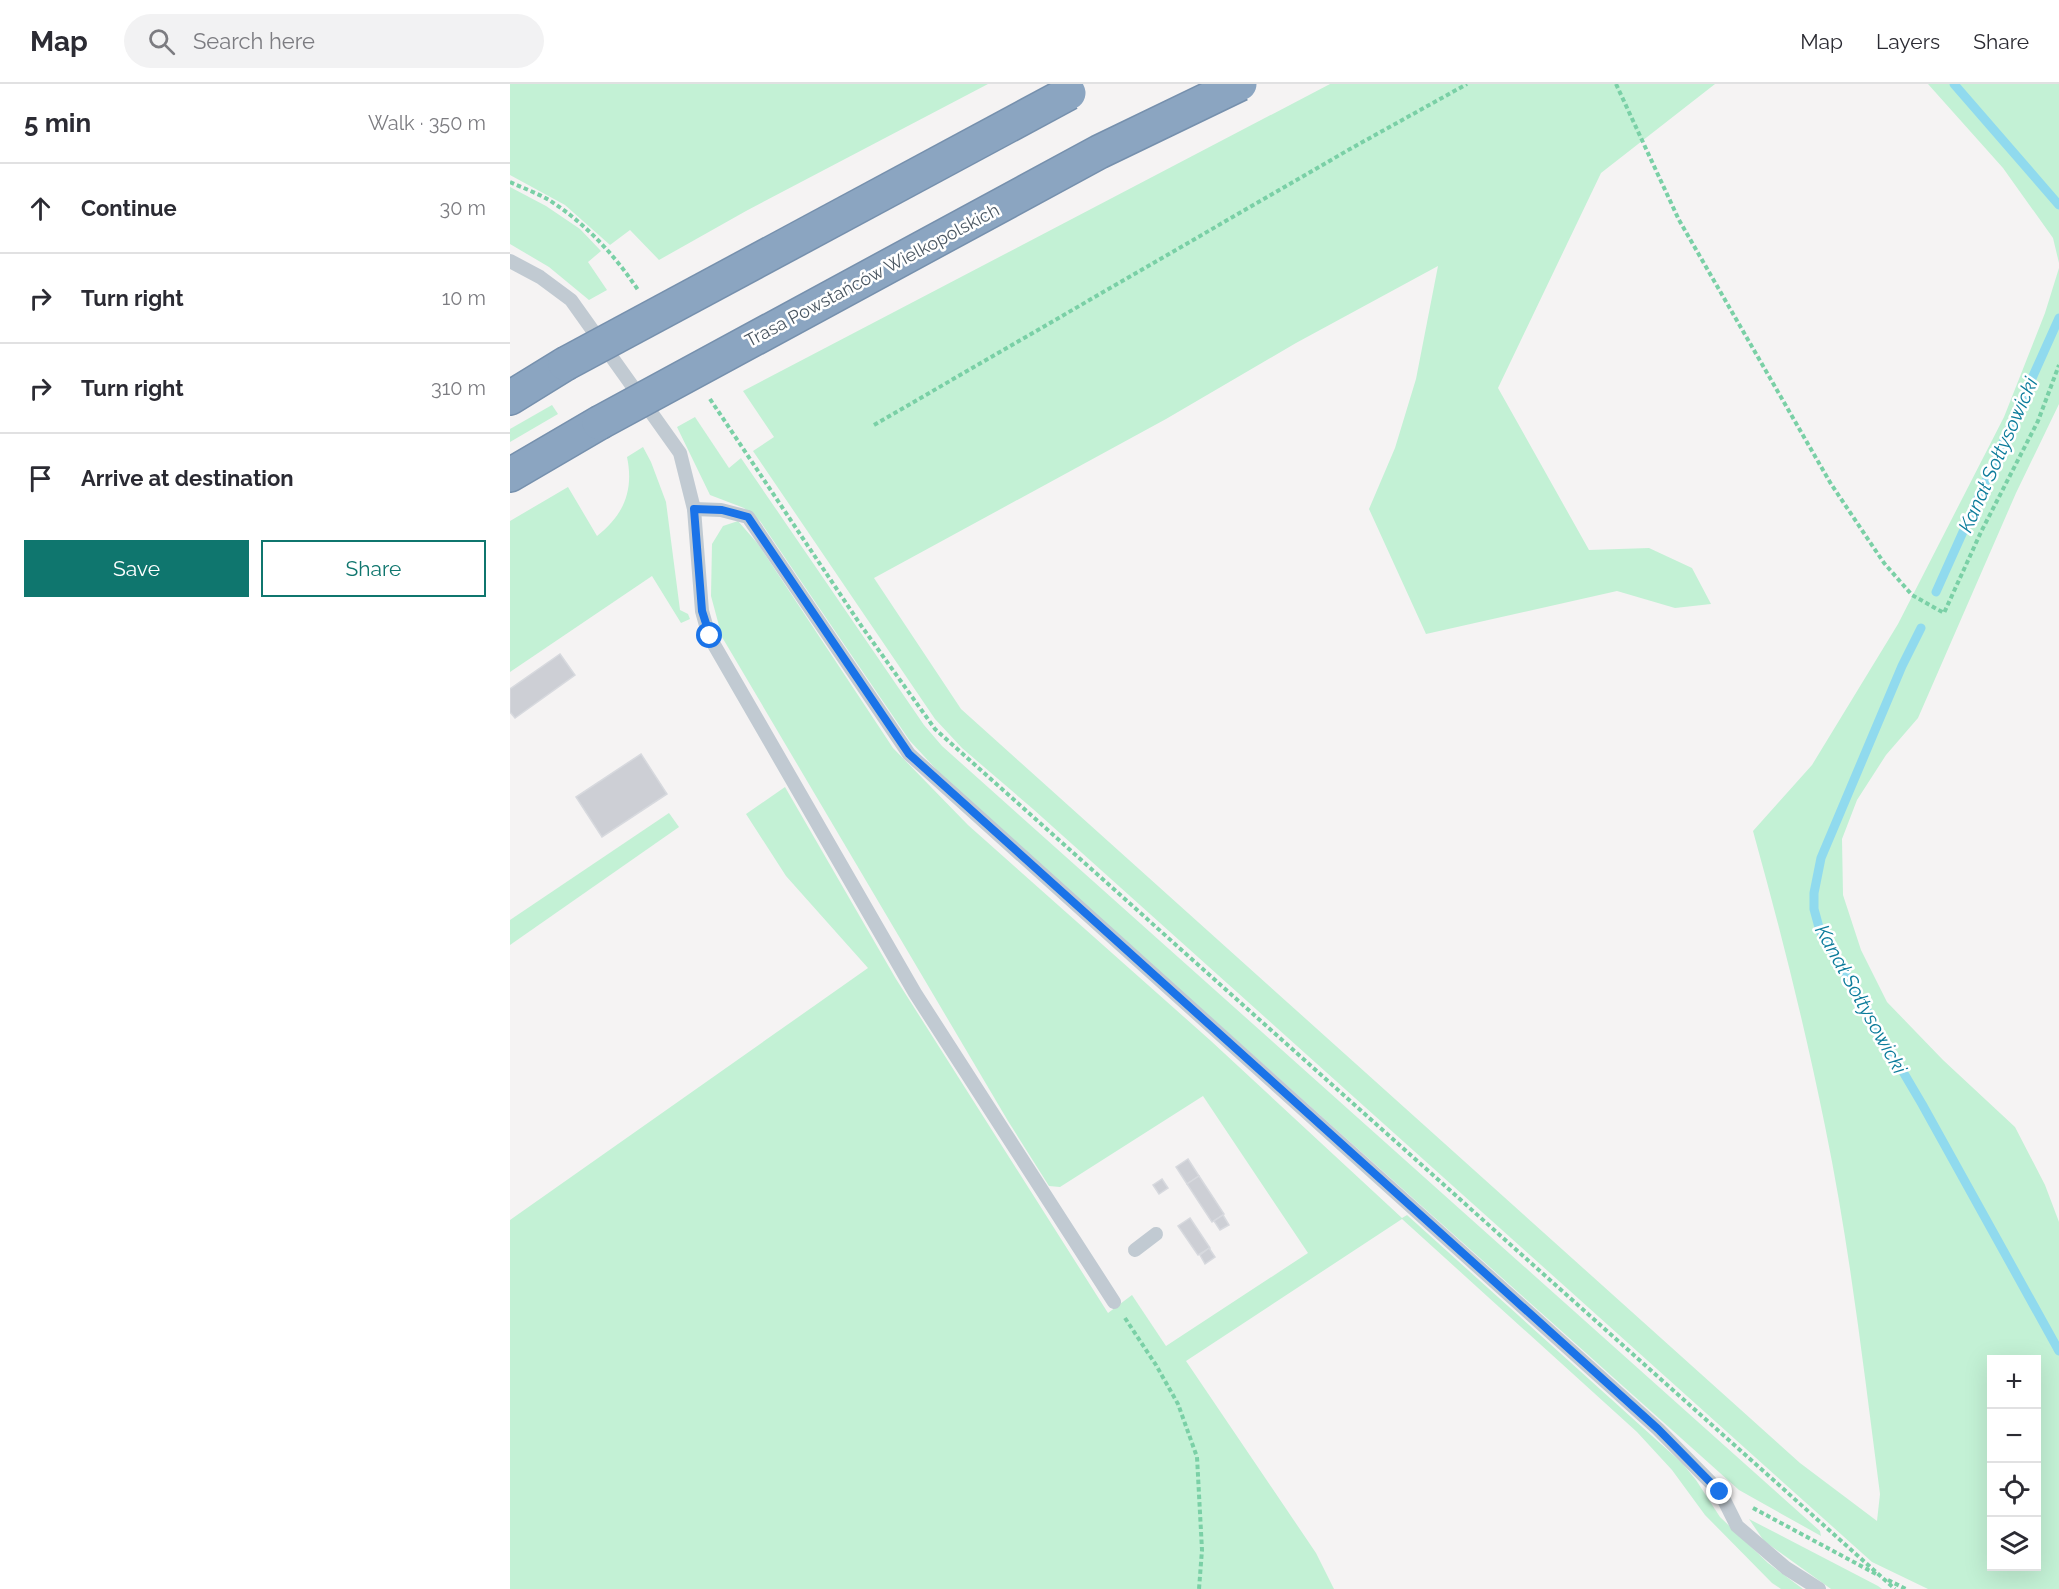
<!DOCTYPE html>
<meta charset="utf-8">
<style>
:root{--surface:#fff;--page:#f2f2f3;--text:#2b2b33;--muted:#7c7c81;--line:#e1e1e2;--accent:#0f766e}
body{margin:0;font-family:Raleway,sans-serif;background:var(--page);color:var(--text)}
.controls{position:absolute;right:18px;bottom:18px;display:grid;overflow:hidden;border-radius:0px;box-shadow:0 6px 24px #0002}
.controls button{width:54px;height:54px;display:grid;place-items:center;padding:0;border:0;border-bottom:2px solid var(--line);background:var(--surface);color:var(--text);font:30px sans-serif}
.stop{position:absolute;width:18px;height:18px;margin:-14px;border:4px solid #1a73e8;border-radius:50%;background:#fff}
.stop.end{background:#1a73e8;border-color:#fff;box-shadow:0 2px 6px #0008}
.list{margin:0;padding:0;list-style:none}
h2{display:flex;justify-content:space-between;align-items:center;height:78px;margin:0;padding:0 24px;font-size:26px}
h2 small{font-size:20px;font-weight:400;color:var(--muted)}
.list li{display:grid;grid-template-columns:39px 1fr auto;gap:18px;align-items:center;box-sizing:border-box;height:90px;padding:0 24px;border-top:2px solid var(--line)}
.list b{display:block;font-size:22px;white-space:nowrap}
.list em{font-size:20px;font-style:normal;color:var(--muted)}
.actions{display:flex;gap:12px;padding:18px 24px}
.actions a{flex:1;padding:14px 0;border:2px solid var(--accent);border-radius:0px;text-align:center;font-size:21px;color:var(--accent)}
.actions .main{background:var(--accent);color:#fff}
.icon{flex:none;width:33px;height:33px;fill:none;stroke:currentColor;stroke-width:2;stroke-linecap:round;stroke-linejoin:round}
.map{position:relative;flex:none;width:1549px;height:1505px;overflow:hidden}
header{display:flex;align-items:center;gap:36px;box-sizing:border-box;height:84px;padding:0 30px;background:var(--surface);border-bottom:2px solid var(--line)}
header strong{font-size:28px}
nav{display:flex;gap:33px;margin-inline-start:auto;font-size:21px}
.search{width:420px;height:54px;background:var(--page);display:flex;align-items:center;gap:15px;box-sizing:border-box;padding:0 21px;border-radius:33px;color:var(--muted);font-size:22px}
main{display:flex}
aside{flex:1;background:var(--surface)}
.map>svg:first-child{display:block}
.green{fill:#c3f1d5;fill-rule:evenodd}
.lines{fill:none;stroke-linecap:round;stroke-linejoin:round}
.stream{stroke:#90daee;stroke-width:9}
.building{fill:#cdcfd5;stroke:#d7d9de;stroke-width:1.5}
.highway-casing{stroke:#7690ad;stroke-width:36}
.path{stroke:#7ad0a6;stroke-width:4;stroke-dasharray:4.5 3;stroke-linecap:butt}
.lane{stroke:#c1cad2;stroke-width:14}
.highway{stroke:#8ba5c1;stroke-width:33}
.highway-bridge-casing{stroke:#7690ad;stroke-width:36;stroke-linecap:butt}
.highway-bridge{stroke:#8ba5c1;stroke-width:33}
.route{stroke:#1a73e8;stroke-width:8}
.labels{text-anchor:middle;dominant-baseline:central;stroke-width:5;stroke-linejoin:round;paint-order:stroke}
.street-label{font-size:18px;fill:#4a5661;stroke:#fff}
.water-label{font-size:20px;font-style:italic;fill:#0c7c9b;stroke:#fff}
</style>
<header>
<strong>Map</strong>
<div class="search"><svg class="icon" aria-label="search" viewBox="0 0 24 24"><circle cx="10" cy="10" r="6"/><path d="M15 15l6 6"/></svg>Search here</div>
<nav><a>Map</a><a>Layers</a><a>Share</a></nav>
</header>
<main>
<aside>
<h2>5 min<small>Walk · 350 m</small></h2>
<ul class="list">
<li><svg class="icon" aria-label="ahead" viewBox="0 0 24 24"><path d="M12 20V5M6 11l6-6 6 6"/></svg><div><b>Continue</b></div><em>30 m</em></li>
<li><svg class="icon" aria-label="right" viewBox="0 0 24 24"><path d="M7 20v-9h11M14 6l5 5-5 5"/></svg><div><b>Turn right</b></div><em>10 m</em></li>
<li><svg class="icon" aria-label="right" viewBox="0 0 24 24"><path d="M7 20v-9h11M14 6l5 5-5 5"/></svg><div><b>Turn right</b></div><em>310 m</em></li>
<li><svg class="icon" aria-label="arrive" viewBox="0 0 24 24"><path d="M6 21V4h12l-3 4 3 4H6"/></svg><div><b>Arrive at destination</b></div></li>
</ul>
<div class="actions"><a class="main">Save</a><a>Share</a></div>
</aside>
<div class="map">
<svg width="1549" height="1505" viewBox="0 0 1549 1505">
<rect width="100%" height="100%" fill="#f5f3f3"/>
<g class="green">
<polygon points="0,0 478,0 236,127 149,176 120,146 100,161 55,121 0,91"/>
<path d="M820 0H1205L1091 89 988 304 1079 466 1139 464 1182 484 1201 520 1165 524 1107 507 916 550 859 425 885 364 906 295 928 182 786 259 656 335 364 494 451 625 1290 1379 1367 1437 1370 1410C1354 1287 1340 1164 1315 1042 1295 943 1270 844 1243 747L1302 681 1388 540 1494 333 1535 229 1549 184V320L1506 409 1408 634 1376 671 1347 716 1332 755 1333 811 1351 866 1377 918 1433 976 1505 1043 1535 1101 1549 1138V1505H1418L1362 1478 523 725 452 664 425 635 243 367 264 353 233 307ZM1482 1276H1526V1482H1482Z"/>
<polygon points="1418,0 1549,0 1549,179 1543,154 1493,84"/>
<polygon points="0,103 36,122 70,145 91,167 78,178 97,206 79,216 39,183 0,160"/>
<polygon points="42,321 48,330 0,358 0,345"/>
<polygon points="185,333 219,384 231,374 414,641 432,662 1310,1447 1311,1452 1229,1406 438,698 400,657 250,437 234,424 200,411 167,343"/>
<path d="M133 363 141 378 156 418 170 526 178 530 180 535 171 539 142 492 0 588V437L58 403 87 452C114 431 124 406 117 373Z"/>
<polygon points="228,437 248,460 383,664 458,741 701,957 892,1134 897,1131 1172,1379 1186,1396 1210,1433 1258,1479 1293,1505 1271,1505 1262,1499 1195,1431 1162,1386 1127,1348 892,1135 676,1277 806,1469 824,1505 0,1505 0,1136 358,884 276,792 236,730 275,703 386,895 598,1229 622,1211 656,1262 798,1169 693,1012 550,1103 539,1102 498,1037 212,553 201,512 202,460 213,442"/>
<polygon points="159,729 169,743 0,861 0,836"/>
<polygon points="1239,1435 1368,1502 1372,1505 1321,1505 1254,1457"/>
</g>
<g class="lines">
<g class="stream">
<polyline points="1444,0 1549,121"/>
<polyline points="1426,508 1549,234"/>
<polyline points="1411,544 1392,582 1311,774 1304,809 1304,825 1310,847 1412,1020 1549,1267"/>
</g>
</g>
<g class="building">
<polygon points="50,570 65,591 5,634 0,628 0,605"/>
<polygon points="131,670 157,710 92,753 66,713"/>
<polygon points="678,1075 689,1092 677,1100 666,1083"/>
<polygon points="689,1092 714,1130 702,1138 677,1100"/>
<polygon points="652,1095 658,1104 649,1110 643,1101"/>
<polygon points="713,1131 719,1141 710,1146 704,1137"/>
<polygon points="680,1134 700,1164 688,1171 668,1142"/>
<polygon points="699,1164 705,1173 695,1180 690,1171"/>
</g>
<g class="lines">
<g class="highway-casing">
<g id="highway">
<polyline points="0,314 55,280"/>
<polyline points="0,391 89,339"/>
</g>
</g>
<g class="path">
<polyline points="1106,0 1169,136 1321,400 1374,479 1402,511 1434,529 1471,448 1528,337 1549,281"/>
<path d="M0 98C13 104 27 109 39 116 75 139 104 170 128 206"/>
<polyline points="200,315 350,540 425,645 1385,1505"/>
<polyline points="364,341 840,65 957,0"/>
<polyline points="615,1234 646,1281 668,1320 687,1373 692,1466 689,1505"/>
<polyline points="1243,1424 1366,1490"/>
<polyline points="1378,1496 1396,1505"/>
</g>
<g class="lane">
<polyline points="0,177 30,193 61,216 170,369 184,425 192,527 199,552 405,909 604,1218"/>
<polyline points="184,425 211,426 238,433 399,670 1148,1345 1210,1408 1227,1442 1276,1484 1309,1505"/>
<polyline points="625,1166 646,1150"/>
</g>
<use href="#highway" class="highway"/>
<g class="highway-bridge-casing">
<g id="highway-bridge">
<polyline points="55,280 559,9"/>
<polyline points="89,339 589,68 730,0"/>
</g>
</g>
<use href="#highway-bridge" class="highway-bridge"/>
</g>
<g class="lines">
<polyline class="route" points="200,552 192,527 184,425 212,426 238,433 399,670 1148,1345 1210,1408"/>
</g>
<g class="labels">
<g class="street-label">
<text transform="translate(362 191) rotate(-28)">Trasa Powstańców Wielkopolskich</text>
</g>
<g class="water-label">
<text transform="translate(1488 371) rotate(-66)">Kanał Sołtysowicki</text>
<text transform="translate(1351 915) rotate(61)">Kanał Sołtysowicki</text>
</g>
</g>
</svg>
<div class="controls">
<button>+</button>
<button>−</button>
<button><svg class="icon" aria-label="locate" viewBox="0 0 24 24"><circle cx="12" cy="12" r="6"/><path d="M12 2v4M12 18v4M2 12h4M18 12h4"/></svg></button>
<button><svg class="icon" aria-label="layers" viewBox="0 0 24 24"><path d="M12 4l9 5-9 5-9-5zM3 14l9 5 9-5"/></svg></button>
</div>
<div class="stop" style="left:200px;top:552px"></div>
<div class="stop end" style="left:1210px;top:1408px"></div>
</div>
</main>
